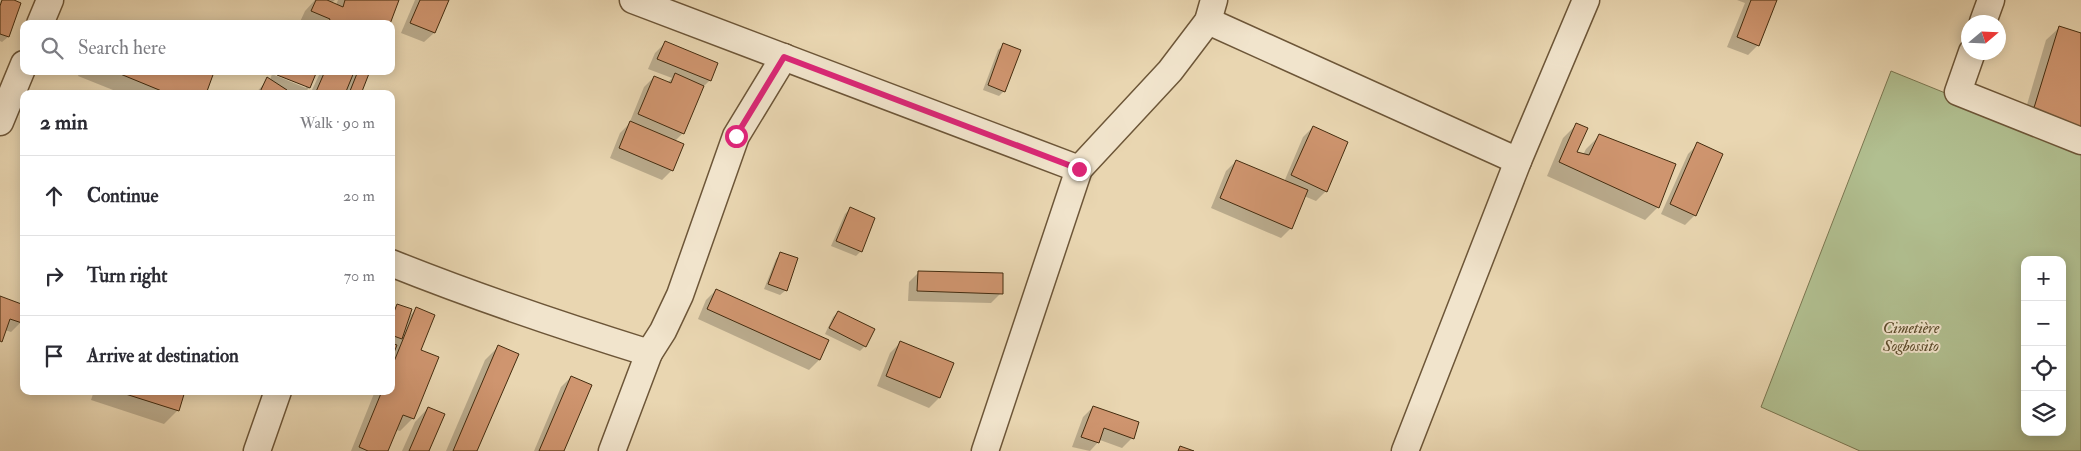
<!DOCTYPE html>
<meta charset="utf-8">
<style>
:root{--surface:#fff;--page:#f7f7f7;--text:#2b2b33;--muted:#7c7c81;--line:#e1e1e2}
body{margin:0;font-family:"IM FELL Double Pica",serif;background:var(--page);color:var(--text)}
.controls{position:absolute;right:15px;bottom:15px;display:grid;overflow:hidden;border-radius:10px;box-shadow:0 2px 12px #0003}
.controls button{width:45px;height:45px;display:grid;place-items:center;padding:0;border:0;border-bottom:1px solid var(--line);background:var(--surface);color:var(--text);font:25px sans-serif}
.compass{position:absolute;left:1961px;top:15px;width:45px;height:45px;border-radius:50%;background:var(--surface);box-shadow:0 2px 12px #0003;rotate:71deg}
.stop{position:absolute;width:15px;height:15px;margin:-11px;border:4px solid #db2777;border-radius:50%;background:#fff}
.stop.end{background:#db2777;border-color:#fff;box-shadow:0 1px 5px #0008}
.list{margin:0;padding:0;list-style:none}
h2{display:flex;justify-content:space-between;align-items:center;height:65px;margin:0;padding:0 20px;font-size:21px}
h2 small{font-size:16px;font-weight:400;color:var(--muted)}
.list li{display:grid;grid-template-columns:32px 1fr auto;gap:15px;align-items:center;box-sizing:border-box;height:80px;padding:0 20px;border-top:1px solid var(--line)}
.list b{display:block;font-size:19px;white-space:nowrap}
.list em{font-size:16px;font-style:normal;color:var(--muted)}
.icon{flex:none;width:28px;height:28px;fill:none;stroke:currentColor;stroke-width:2;stroke-linecap:round;stroke-linejoin:round}
.map{position:relative;flex:none;width:2081px;height:451px;overflow:hidden}
.search{position:absolute;background:var(--surface);box-shadow:0 2px 12px #0003;left:20px;top:20px;width:375px;height:55px;display:flex;align-items:center;gap:12px;box-sizing:border-box;padding:0 18px;border-radius:10px;color:var(--muted);font-size:19px}
.panel{position:absolute;background:var(--surface);box-shadow:0 2px 12px #0003;left:20px;top:90px;width:375px;height:305px;border-radius:10px}
.map>svg:first-child{display:block}
.green{fill:#b1bf90;stroke:#7a7650;fill-rule:evenodd}
.shadow{fill:#0003}
.building{fill:#cf956f;stroke:#442c0f}
.lines{fill:none;stroke-linecap:round;stroke-linejoin:round}
.street-casing{stroke:#6d5638;stroke-width:29}
.street{stroke:#f1e4cc;stroke-width:26}
.route{stroke:#db2777;stroke-width:6}
.labels{text-anchor:middle;dominant-baseline:central;stroke-width:4;stroke-linejoin:round;paint-order:stroke}
.park-label{font-size:16px;font-style:italic;fill:#5a4929;stroke:#f1e4cc}
</style>
<div class="map">
<svg width="2081" height="451" viewBox="0 0 2081 451">
<rect width="100%" height="100%" fill="#e9d6b1"/>
<filter id="stains"><feTurbulence type="fractalNoise" baseFrequency=".004" numOctaves="4"/><feColorMatrix values="0 0 0 0 .2 0 0 0 0 .09 0 0 0 0 .02 0 0 0 .5 -.17"/></filter>
<radialGradient id="worn" r=".72"><stop offset=".6" stop-color="#630" stop-opacity="0"/><stop offset="1" stop-color="#630" stop-opacity=".3"/></radialGradient>
<path class="green" d="M1891 71 2081 148V451H1860L1761 407ZM2025 260H2062V432H2025Z"/>
<g class="shadow">
<polygon points="2,0 10,0 20,4 8,37 2,42 0,41 0,2"/>
<polygon points="315,0 335,0 331,3 336,5 338,0 398,0 388,24 299,24 305,11"/>
<polygon points="415,0 448,0 434,33 424,42 401,33"/>
<polygon points="1737,0 1776,0 1758,45 1748,55 1727,47 1745,3"/>
<polygon points="2060,27 2081,34 2081,148 2021,125 2046,40"/>
<polygon points="665,43 710,80 701,89 683,133 675,141 672,170 662,180 610,158 620,133 629,124 644,87 654,77 667,83 672,78 648,69 655,53"/>
<polygon points="1004,45 1004,91 999,96 983,90 998,50"/>
<polygon points="80,71 210,71 204,94 123,94 78,76"/>
<polygon points="273,71 316,71 309,88 303,94 285,92 284,94 255,94 268,79 270,80 272,74 306,88 306,85"/>
<polygon points="321,71 369,71 359,94 310,94"/>
<polygon points="1576,125 1575,153 1583,155 1586,149 1600,135 1658,207 1645,220 1547,176 1563,138"/>
<polygon points="1313,127 1326,191 1316,201 1304,196 1291,228 1281,238 1211,208 1226,171 1236,161 1284,182 1303,137"/>
<polygon points="1698,144 1695,215 1685,225 1661,214 1688,154"/>
<polygon points="850,209 861,251 856,256 831,246 845,214"/>
<polygon points="781,254 786,290 780,295 764,289 776,259"/>
<polygon points="919,272 1001,293 991,303 908,301 909,282"/>
<polygon points="716,290 819,360 809,370 698,319 706,300"/>
<polygon points="0,298 24,307 21,322 11,332 5,330 0,342"/>
<polygon points="398,305 408,318 416,309 419,350 413,418 400,431 396,430 387,451 351,451 375,391 391,391 391,344 394,345 395,343 391,342 391,313"/>
<polygon points="838,312 865,346 860,351 825,334 833,317"/>
<polygon points="900,343 953,364 939,398 929,408 877,386 890,353"/>
<polygon points="498,347 476,451 446,451 485,360"/>
<polygon points="571,377 563,451 534,451 561,387"/>
<polygon points="94,391 184,391 178,410 164,424 91,400"/>
<polygon points="363,391 374,391 370,394"/>
<polygon points="1093,407 1138,423 1132,438 1122,448 1100,440 1090,451 1072,447 1083,417"/>
<polygon points="428,408 428,451 402,451 415,422"/>
</g>
<g class="building">
<polygon points="2,0 14,0 21,3 9,37 0,34 0,6"/>
<polygon points="316,0 327,0 343,7 345,0 399,0 390,24 328,24 330,19 311,11"/>
<polygon points="420,0 449,0 435,33 410,23"/>
<polygon points="1751,0 1777,0 1759,46 1737,37"/>
<polygon points="2059,26 2081,33 2081,131 2033,111"/>
<polygon points="665,41 718,63 711,81 657,59"/>
<polygon points="1003,43 1021,50 1005,92 988,85"/>
<polygon points="113,71 213,71 214,72 206,94 169,94"/>
<polygon points="278,71 317,71 310,88 277,75"/>
<polygon points="325,71 354,72 345,94 315,94"/>
<polygon points="358,71 370,71 361,94 350,91"/>
<polygon points="675,73 704,86 684,134 638,114 654,76 671,83"/>
<polygon points="267,77 287,90 285,94 259,94"/>
<polygon points="630,121 684,144 673,171 619,148"/>
<polygon points="1576,123 1588,128 1577,152 1589,155 1599,134 1676,164 1659,208 1559,162"/>
<polygon points="1313,126 1348,142 1327,192 1291,175"/>
<polygon points="1697,142 1723,154 1696,216 1670,204"/>
<polygon points="1236,160 1308,190 1292,229 1220,198"/>
<polygon points="850,207 875,218 862,252 836,241"/>
<polygon points="780,252 798,258 787,291 768,284"/>
<polygon points="918,271 1003,273 1003,294 917,291"/>
<polygon points="716,289 829,340 820,360 707,309"/>
<polygon points="0,296 24,305 22,323 10,319 2,342 0,341"/>
<polygon points="397,304 412,309 402,339 391,335 391,320"/>
<polygon points="416,307 435,315 421,350 439,357 414,419 403,415 388,451 368,451 359,447 382,391 391,391 391,369"/>
<polygon points="838,311 875,329 866,347 829,328"/>
<polygon points="900,341 954,363 940,398 886,376"/>
<polygon points="391,343 397,345 391,360"/>
<polygon points="498,345 519,354 477,451 453,451"/>
<polygon points="571,376 592,385 564,451 539,451"/>
<polygon points="116,391 185,391 179,411"/>
<polygon points="1093,406 1139,422 1134,439 1104,428 1099,443 1081,437"/>
<polygon points="428,407 445,414 429,451 409,451"/>
<polygon points="1180,446 1194,451 1178,451"/>
</g>
<g class="lines">
<g class="street-casing">
<g id="street">
<polyline points="633,0 1079,169"/>
<polyline points="1208,21 1518,161"/>
<polyline points="1983,22 1991,0"/>
<polyline points="40,24 50,0"/>
<polyline points="1972,52 1958,92 2081,141"/>
<polyline points="0,122 24,64"/>
<path d="M391 263C476 297 562 326 649 353L663 331 680 295 736 136 784 57"/>
<polyline points="257,451 278,391"/>
<polyline points="612,451 649,353"/>
<polyline points="985,451 1079,169 1170,71 1208,21 1214,0"/>
<polyline points="1405,451 1518,161 1586,0"/>
</g>
</g>
<use href="#street" class="street"/>
</g>
<g class="lines">
<polyline class="route" points="736,136 784,57 1079,169"/>
</g>
<g class="labels">
<g class="park-label">
<text x="1911" y="328">Cimetière<tspan x="1911" dy="18">Sogbossito</tspan></text>
</g>
</g>
<rect width="100%" height="100%" filter="url(#stains)"/>
<rect width="100%" height="100%" fill="url(#worn)"/>
</svg>
<div class="controls">
<button>+</button>
<button>−</button>
<button><svg class="icon" aria-label="locate" viewBox="0 0 24 24"><circle cx="12" cy="12" r="6"/><path d="M12 2v4M12 18v4M2 12h4M18 12h4"/></svg></button>
<button><svg class="icon" aria-label="layers" viewBox="0 0 24 24"><path d="M12 4l9 5-9 5-9-5zM3 14l9 5 9-5"/></svg></button>
</div>
<svg class="compass" viewBox="-18 -18 36 36"><path d="M0-13l5 13h-10z" fill="#e53935"/><path d="M0 13l5-13h-10z" fill="#7c7c81"/></svg>
<div class="stop" style="left:736px;top:136px"></div>
<div class="stop end" style="left:1079px;top:169px"></div>
<div class="search"><svg class="icon" aria-label="search" viewBox="0 0 24 24"><circle cx="10" cy="10" r="6"/><path d="M15 15l6 6"/></svg>Search here</div>
<section class="panel">
<h2>2 min<small>Walk · 90 m</small></h2>
<ul class="list">
<li><svg class="icon" aria-label="ahead" viewBox="0 0 24 24"><path d="M12 20V5M6 11l6-6 6 6"/></svg><div><b>Continue</b></div><em>20 m</em></li>
<li><svg class="icon" aria-label="right" viewBox="0 0 24 24"><path d="M7 20v-9h11M14 6l5 5-5 5"/></svg><div><b>Turn right</b></div><em>70 m</em></li>
<li><svg class="icon" aria-label="arrive" viewBox="0 0 24 24"><path d="M6 21V4h12l-3 4 3 4H6"/></svg><div><b>Arrive at destination</b></div></li>
</ul>
</section>
</div>
